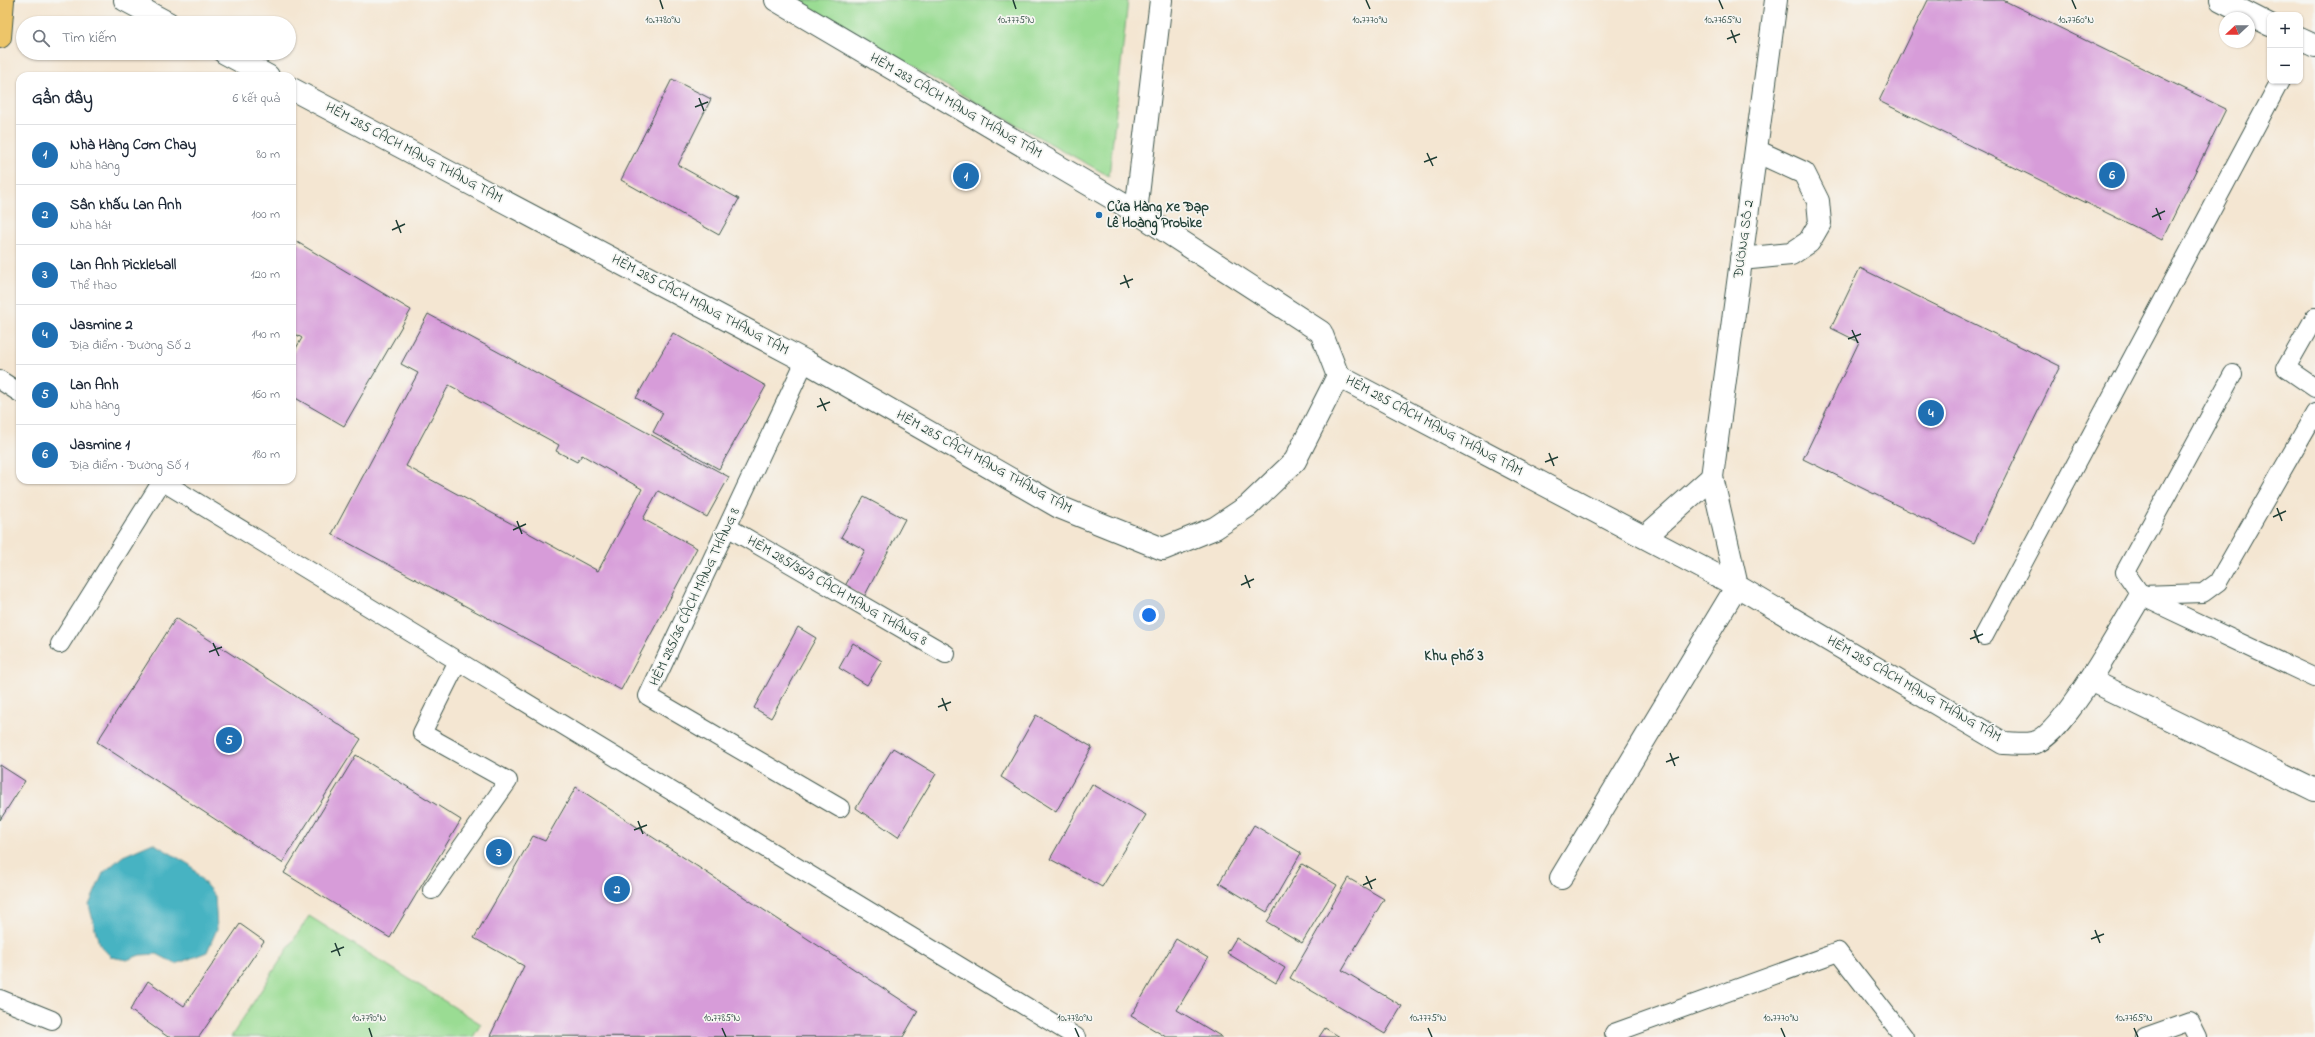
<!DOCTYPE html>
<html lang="vi">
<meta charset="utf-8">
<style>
:root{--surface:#fff;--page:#f2f2f3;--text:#1f2937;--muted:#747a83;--line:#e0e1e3;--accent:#1f6fb2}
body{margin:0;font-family:"Indie Flower",sans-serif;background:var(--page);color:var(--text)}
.controls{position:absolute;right:12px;top:12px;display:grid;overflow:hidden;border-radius:8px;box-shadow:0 1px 3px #0004}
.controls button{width:36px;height:36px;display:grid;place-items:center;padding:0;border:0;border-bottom:1px solid var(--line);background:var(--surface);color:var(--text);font:20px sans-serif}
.compass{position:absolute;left:2219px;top:12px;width:36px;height:36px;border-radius:50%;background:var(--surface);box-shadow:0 1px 3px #0004;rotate:248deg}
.you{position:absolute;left:1149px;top:615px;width:14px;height:14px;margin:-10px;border:3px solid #fff;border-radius:50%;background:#1a73e8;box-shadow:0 0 0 6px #1a73e833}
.badge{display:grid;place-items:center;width:26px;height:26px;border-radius:50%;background:var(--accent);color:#fff;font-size:13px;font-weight:700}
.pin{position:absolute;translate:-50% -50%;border:2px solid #fff;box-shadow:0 1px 4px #0006}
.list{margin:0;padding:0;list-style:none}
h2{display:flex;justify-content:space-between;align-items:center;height:52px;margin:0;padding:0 16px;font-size:17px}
h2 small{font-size:13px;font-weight:400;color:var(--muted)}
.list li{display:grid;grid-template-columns:26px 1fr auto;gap:12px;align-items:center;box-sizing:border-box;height:60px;padding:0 16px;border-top:1px solid var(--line)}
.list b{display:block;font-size:15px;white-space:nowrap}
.list p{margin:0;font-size:13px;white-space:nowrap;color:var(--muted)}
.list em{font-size:13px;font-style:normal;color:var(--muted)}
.icon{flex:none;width:22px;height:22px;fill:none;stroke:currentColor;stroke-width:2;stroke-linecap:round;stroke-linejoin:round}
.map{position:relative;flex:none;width:2315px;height:1037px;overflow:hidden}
.search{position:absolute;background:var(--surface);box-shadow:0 1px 3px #0004;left:16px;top:16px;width:280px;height:44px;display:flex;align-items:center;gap:10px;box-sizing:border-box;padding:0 14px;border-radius:22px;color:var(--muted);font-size:15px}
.panel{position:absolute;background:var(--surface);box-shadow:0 1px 3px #0004;left:16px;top:72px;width:280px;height:412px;border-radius:12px}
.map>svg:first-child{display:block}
.green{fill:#9adc93;stroke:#5c8c64}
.water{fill:#46b3c2;stroke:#32787b}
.building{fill:#d79cd9;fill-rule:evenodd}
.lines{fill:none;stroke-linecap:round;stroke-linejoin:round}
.lane-casing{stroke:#3f564c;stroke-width:20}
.street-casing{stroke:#3f564c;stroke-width:24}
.primary-casing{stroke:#3f564c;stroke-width:24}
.lane{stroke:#fff;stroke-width:18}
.street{stroke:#fff;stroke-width:22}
.primary{stroke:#edc569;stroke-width:22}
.ticks{fill:none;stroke:#1f3d34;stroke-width:1.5}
.poi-dot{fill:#1f6fb2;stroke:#f6f6f2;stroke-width:1.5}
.labels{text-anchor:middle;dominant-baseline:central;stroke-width:3.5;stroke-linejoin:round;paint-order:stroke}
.street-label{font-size:14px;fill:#1f3d34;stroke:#f6f6f2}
.poi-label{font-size:14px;font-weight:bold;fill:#1f3d34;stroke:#f6f6f2;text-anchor:start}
.neighbourhood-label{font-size:15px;font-weight:bold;fill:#1f3d34;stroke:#f6f6f2}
.ticks-label{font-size:10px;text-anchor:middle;fill:#1f3d34;stroke:#f6f6f2;stroke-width:3.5;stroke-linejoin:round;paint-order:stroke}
</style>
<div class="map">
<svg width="2315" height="1037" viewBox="0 0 2315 1037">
<rect width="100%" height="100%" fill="#f6f6f2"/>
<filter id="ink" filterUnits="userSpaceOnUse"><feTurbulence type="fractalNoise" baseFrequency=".025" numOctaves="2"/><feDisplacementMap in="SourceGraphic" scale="8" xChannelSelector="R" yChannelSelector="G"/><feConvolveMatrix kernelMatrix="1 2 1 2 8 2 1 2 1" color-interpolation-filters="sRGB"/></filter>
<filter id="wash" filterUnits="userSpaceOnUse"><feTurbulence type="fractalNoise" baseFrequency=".012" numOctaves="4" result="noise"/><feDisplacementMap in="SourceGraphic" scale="16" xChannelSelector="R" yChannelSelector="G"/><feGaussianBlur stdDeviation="0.9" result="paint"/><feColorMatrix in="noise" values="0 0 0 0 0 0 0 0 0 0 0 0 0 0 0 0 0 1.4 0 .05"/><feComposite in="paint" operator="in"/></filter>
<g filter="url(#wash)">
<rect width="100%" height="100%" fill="#f4e6d2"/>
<g class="green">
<polygon points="791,0 1128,0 1109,176"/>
<polygon points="309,916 481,1024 473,1037 231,1037"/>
</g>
<polygon class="water" points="153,843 190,865 215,896 217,929 207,952 176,964 157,954 140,955 127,960 111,957 99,944 89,905 103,873 123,856"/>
<g id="blocks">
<g class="building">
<polygon points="1928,0 2003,0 2226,109 2162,240 1879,101"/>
<polygon points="672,79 711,99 678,165 739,199 719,235 621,180"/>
<polygon points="292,239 411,310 344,426 292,396 292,355 302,338 292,332"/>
<polygon points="1860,268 2060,366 1974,543 1803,459 1859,342 1831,328"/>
<path d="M428 314 729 477 707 517 658 491 643 519 697 548 621 690 332 534 418 373 401 364ZM449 385 559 445 556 451 577 462 582 455 642 489 598 571 406 466Z"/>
<polygon points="673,333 766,386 719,469 653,432 663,413 636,398"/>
<polygon points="864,497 905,519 864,597 845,586 865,550 841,537"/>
<polygon points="176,618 361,739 282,863 97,742"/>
<polygon points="798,627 816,638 771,718 754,708"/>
<polygon points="853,643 882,661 867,685 839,668"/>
<polygon points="1036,715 1092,747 1056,812 1001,777"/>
<polygon points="893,748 936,774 898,837 856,808"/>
<polygon points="356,755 461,820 390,938 284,873"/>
<polygon points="0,765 25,781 0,820"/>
<polygon points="1092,784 1146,815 1102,887 1050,859"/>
<polygon points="576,787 918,1011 903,1037 490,1036 524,966 474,938 533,836 545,841"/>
<polygon points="1254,825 1301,853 1267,912 1219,883"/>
<polygon points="1302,864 1337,885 1302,943 1267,922"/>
<polygon points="1348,878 1384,899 1342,970 1402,1006 1385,1034 1290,978"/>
<polygon points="240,924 264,941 199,1037 168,1037 130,1010 148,981 184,1006"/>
<polygon points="1236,938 1285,968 1276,983 1227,953"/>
<polygon points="1176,939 1208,958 1177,1010 1222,1037 1166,1037 1131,1016"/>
<polygon points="1325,1028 1340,1037 1319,1037"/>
</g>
</g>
</g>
<g filter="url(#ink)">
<use href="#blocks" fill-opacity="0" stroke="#3f564c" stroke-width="1"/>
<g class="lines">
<g class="lane-casing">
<g id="lane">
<polyline points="2315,317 2286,368 2315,388"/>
<polyline points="805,361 648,696 840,808"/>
<polyline points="0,380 20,393"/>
<polyline points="160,480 1076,1037"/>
<polyline points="729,528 946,654"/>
<polyline points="2141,595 2203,593 2218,582 2315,413"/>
<polyline points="2141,595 2125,572 2233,374"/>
<polyline points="2143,597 2315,678"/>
<polyline points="1984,636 2280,81"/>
<polyline points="60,644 162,481"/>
<polyline points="432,890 508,781 422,733 458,661"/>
<polyline points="0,999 52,1020"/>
<polyline points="1614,1033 1838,952 1904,1037"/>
<polyline points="2145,1037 2190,1021 2198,1037"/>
</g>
</g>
<g class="street-casing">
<g id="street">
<polyline points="125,0 168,23"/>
<polyline points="776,0 1136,212 1321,332 1338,376"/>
<polyline points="2221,0 2270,25"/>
<polyline points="2300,39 2315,46"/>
<polyline points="225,53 268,76"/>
<path d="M292 89 805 361 1059 507 1163 549 1215 528 1248 506 1295 461 1338 376 1737 586 2003 743C2012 743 2024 745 2033 743 2062 738 2124 623 2141 595"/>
<polyline points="1136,212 1161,0"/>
<polyline points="1741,259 1791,254 1809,242 1820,223 1818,201 1804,173 1756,151"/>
<polyline points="1645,537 1712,477"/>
<polyline points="2090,680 2315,790"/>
<polyline points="1561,878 1737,586 1712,477 1776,0"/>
</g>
</g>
<g class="primary-casing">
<polyline id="primary" points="0,37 3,0"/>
</g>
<use href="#lane" class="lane"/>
<use href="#street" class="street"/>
<use href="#primary" class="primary"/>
</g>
</g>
<path class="ticks" d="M660 0 663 9M1013 0 1016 9M1366 0 1370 9M1719 0 1723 9M2072 0 2076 9M1731 30 1736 43M1727 39 1740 34M699 98 704 111M695 107 708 102M1427 153 1433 166M1424 162 1437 157M2156 208 2161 220M2152 217 2165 211M396 220 401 233M392 230 405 224M1124 275 1129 288M1120 284 1133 279M1852 330 1858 343M1848 339 1861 334M820 398 826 411M817 407 830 402M1549 453 1554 466M1545 462 1558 457M2277 508 2282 521M2273 517 2286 511M517 521 522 534M513 530 526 524M1245 575 1250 588M1241 585 1254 579M1974 630 1979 643M1970 639 1983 634M213 643 219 656M209 652 222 647M942 698 947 711M938 707 951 702M1670 753 1675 766M1666 762 1679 757M638 821 643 834M634 830 647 825M1366 876 1372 889M1363 885 1376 879M2095 930 2100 943M2091 939 2104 934M335 943 340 956M331 952 344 947M369 1028 372 1037M722 1028 726 1037M1075 1028 1079 1037M1428 1028 1432 1037M1781 1028 1785 1037M2134 1028 2138 1037"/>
<circle class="poi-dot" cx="1099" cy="215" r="4"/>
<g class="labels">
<g class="street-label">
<text transform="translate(956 106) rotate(30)">HẺM 283 CÁCH MẠNG THÁNG TÁM</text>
<text transform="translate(414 153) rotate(28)">HẺM 285 CÁCH MẠNG THÁNG TÁM</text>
<text transform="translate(1744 239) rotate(-82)">ĐƯỜNG SỐ 2</text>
<text transform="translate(700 305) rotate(28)">HẺM 285 CÁCH MẠNG THÁNG TÁM</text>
<text transform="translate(1434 426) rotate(28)">HẺM 285 CÁCH MẠNG THÁNG TÁM</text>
<text transform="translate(984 462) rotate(29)">HẺM 285 CÁCH MẠNG THÁNG TÁM</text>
<text transform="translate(837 591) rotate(30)">HẺM 285/36/3 CÁCH MẠNG THÁNG 8</text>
<text transform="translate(695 597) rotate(-65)">HẺM 285/36 CÁCH MẠNG THÁNG 8</text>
<text transform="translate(1914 689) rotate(30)">HẺM 285 CÁCH MẠNG THÁNG TÁM</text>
</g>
<g class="poi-label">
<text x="1107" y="207">Cửa Hàng Xe Đạp<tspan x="1107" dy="16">Lê Hoàng Probike</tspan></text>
</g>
<g class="neighbourhood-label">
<text x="1454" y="656">Khu phố 3</text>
</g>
</g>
<g class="ticks-label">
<text x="663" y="23">10.7780°N</text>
<text x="1016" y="23">10.7775°N</text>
<text x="1370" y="23">10.7770°N</text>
<text x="1723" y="23">10.7765°N</text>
<text x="2076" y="23">10.7760°N</text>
<text x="369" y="1021">10.7790°N</text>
<text x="722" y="1021">10.7785°N</text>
<text x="1075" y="1021">10.7780°N</text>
<text x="1428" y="1021">10.7775°N</text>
<text x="1781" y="1021">10.7770°N</text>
<text x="2134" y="1021">10.7765°N</text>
</g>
</svg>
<div class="controls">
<button>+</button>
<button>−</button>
</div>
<svg class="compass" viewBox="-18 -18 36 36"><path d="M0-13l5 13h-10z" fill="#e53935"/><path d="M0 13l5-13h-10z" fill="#747a83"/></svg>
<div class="you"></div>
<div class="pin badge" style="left:966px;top:176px">1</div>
<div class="pin badge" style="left:617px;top:889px">2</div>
<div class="pin badge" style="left:499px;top:852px">3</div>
<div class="pin badge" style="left:1931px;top:413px">4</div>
<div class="pin badge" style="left:229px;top:740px">5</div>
<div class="pin badge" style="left:2112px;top:175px">6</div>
<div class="search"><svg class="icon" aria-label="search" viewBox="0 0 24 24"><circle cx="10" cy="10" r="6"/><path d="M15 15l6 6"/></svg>Tìm kiếm</div>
<section class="panel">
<h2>Gần đây<small>6 kết quả</small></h2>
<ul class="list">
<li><span class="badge">1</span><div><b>Nhà Hàng Cơm Chay</b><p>Nhà hàng</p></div><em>80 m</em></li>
<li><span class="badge">2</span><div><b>Sân khấu Lan Anh</b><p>Nhà hát</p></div><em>100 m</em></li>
<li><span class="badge">3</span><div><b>Lan Anh Pickleball</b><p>Thể thao</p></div><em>120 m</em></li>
<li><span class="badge">4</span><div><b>Jasmine 2</b><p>Địa điểm · Đường Số 2</p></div><em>140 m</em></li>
<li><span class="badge">5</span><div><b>Lan Anh</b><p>Nhà hàng</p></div><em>160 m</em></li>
<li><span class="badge">6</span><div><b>Jasmine 1</b><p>Địa điểm · Đường Số 1</p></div><em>180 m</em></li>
</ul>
</section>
</div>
